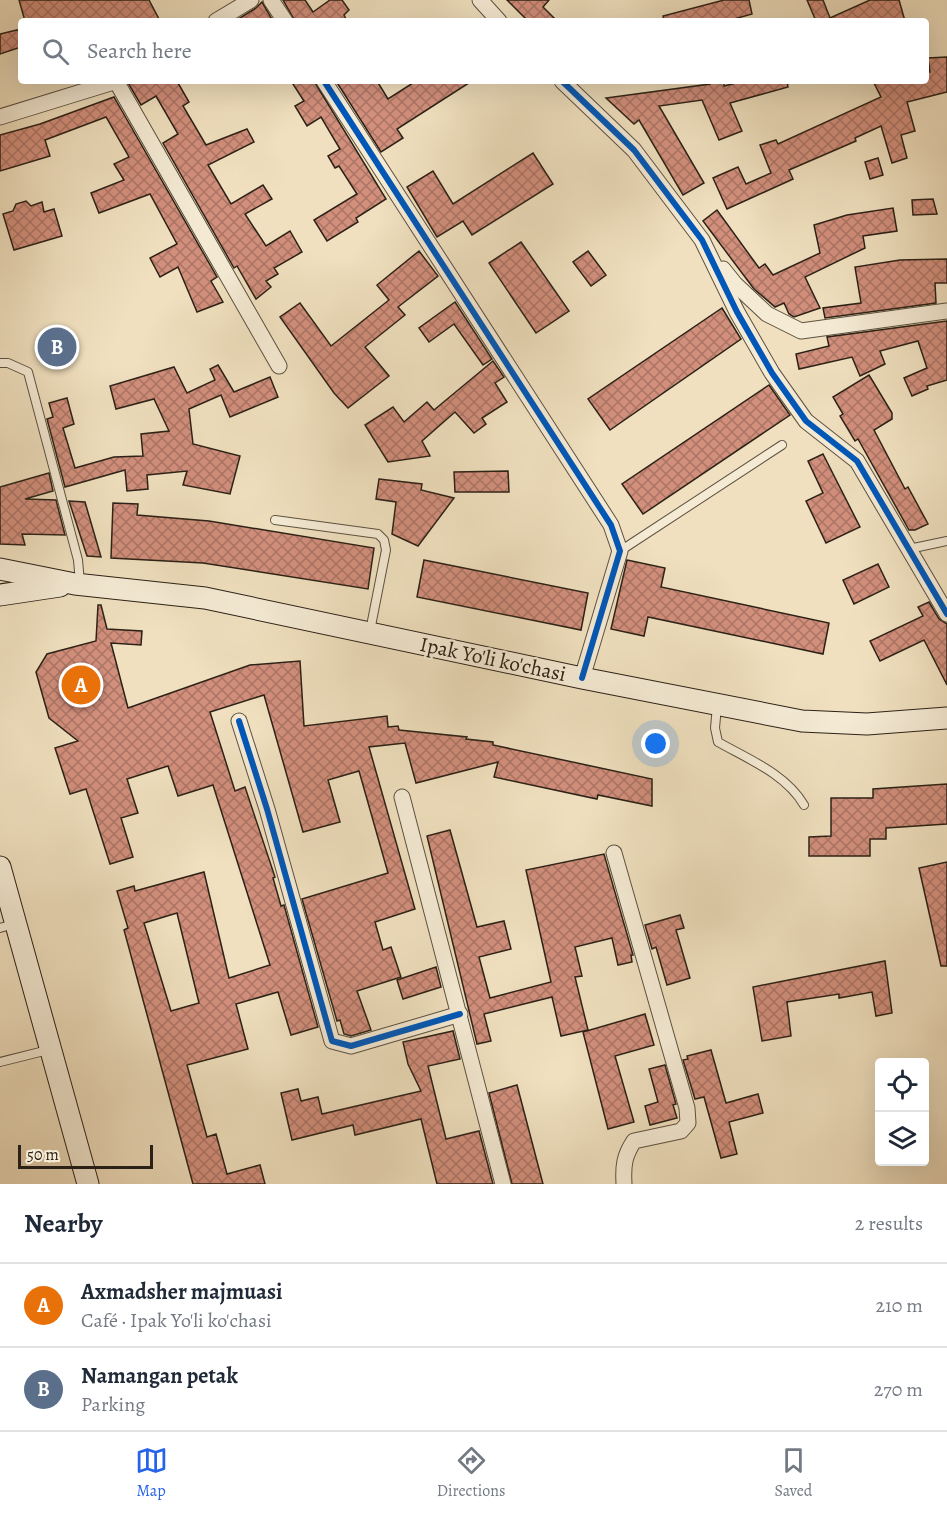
<!DOCTYPE html>
<meta charset="utf-8">
<style>
:root{--surface:#fff;--page:#f2f2f3;--text:#1f2937;--muted:#747a83;--line:#e0e1e3;--accent:#2563eb}
body{margin:0;font-family:Alegreya,serif;background:var(--page);color:var(--text)}
.controls{position:absolute;right:18px;bottom:18px;display:grid;overflow:hidden;border-radius:6px;box-shadow:0 6px 24px #0002}
.controls button{width:54px;height:54px;display:grid;place-items:center;padding:0;border:0;border-bottom:2px solid var(--line);background:var(--surface);color:var(--text);font:30px sans-serif}
.scale{position:absolute;left:18px;bottom:15px;width:135px;box-sizing:border-box;padding-left:6px;border:3px solid #2b2116;border-top:0;font-size:16px;line-height:21px;white-space:nowrap;color:#2b2116;-webkit-text-stroke:4px #f5ebd5;paint-order:stroke}
.you{position:absolute;left:656px;top:744px;width:21px;height:21px;margin:-15px;border:4px solid #fff;border-radius:50%;background:#1a73e8;box-shadow:0 0 0 9px #1a73e833}
.badge{display:grid;place-items:center;width:39px;height:39px;border-radius:50%;background:var(--accent);color:#fff;font-size:20px;font-weight:700}
.pin{position:absolute;translate:-50% -50%;border:3px solid #fff;box-shadow:0 2px 6px #0006}
.list{margin:0;padding:0;list-style:none}
h2{display:flex;justify-content:space-between;align-items:center;height:78px;margin:0;padding:0 24px;font-size:26px}
h2 small{font-size:20px;font-weight:400;color:var(--muted)}
.list li{display:grid;grid-template-columns:39px 1fr auto;gap:18px;align-items:center;box-sizing:border-box;height:84px;padding:0 24px;border-top:2px solid var(--line)}
.list b{display:block;font-size:22px;white-space:nowrap}
.list p{margin:0;font-size:20px;white-space:nowrap;color:var(--muted)}
.list em{font-size:20px;font-style:normal;color:var(--muted)}
.icon{flex:none;width:33px;height:33px;fill:none;stroke:currentColor;stroke-width:2;stroke-linecap:round;stroke-linejoin:round}
.map{position:relative;flex:none;width:947px;height:1184px;overflow:hidden}
.search{position:absolute;background:var(--surface);box-shadow:0 6px 24px #0002;left:18px;right:18px;top:18px;height:66px;display:flex;align-items:center;gap:15px;box-sizing:border-box;padding:0 21px;border-radius:6px;color:var(--muted);font-size:22px}
.sheet{height:246px;background:var(--surface)}
nav{display:flex;justify-content:space-around;align-items:center;box-sizing:border-box;height:84px;border-top:2px solid var(--line);background:var(--surface);font-size:16px;color:var(--muted)}
nav a{display:grid;justify-items:center;gap:3px}
nav .on{color:var(--accent)}
.map>svg:first-child{display:block}
.building{fill:url(#building-cross-hatch);stroke:#2b2116;stroke-width:1.5;fill-rule:evenodd}
.lines{fill:none;stroke-linecap:round;stroke-linejoin:round}
.service-casing{stroke:#5c5140;stroke-width:10}
.minor-casing{stroke:#5c5140;stroke-width:17}
.secondary-casing{stroke:#2b2116;stroke-width:23}
.service{stroke:#f5ebd5;stroke-width:8}
.minor{stroke:#f5ebd5;stroke-width:15}
.secondary{stroke:#f5ebd5;stroke-width:21}
.cycleway-casing{stroke:#f5ebd5;stroke-width:10}
.cycleway{stroke:#0057b8;stroke-width:6}
.labels{text-anchor:middle;dominant-baseline:central;stroke-width:4.5;stroke-linejoin:round;paint-order:stroke}
.street-label{font-size:21px;fill:#2b2116;stroke:#f5ebd5}
</style>
<div class="map">
<svg width="947" height="1184" viewBox="0 0 947 1184">
<defs>
<pattern id="building-cross-hatch" width="8" height="8" patternUnits="userSpaceOnUse" patternTransform="scale(1.5)"><rect width="8" height="8" fill="#d28f7c"/><path d="M0 0l8 8M0 8l8-8" fill="none" stroke="#ab7465"/></pattern>
</defs>
<rect width="100%" height="100%" fill="#f0e0bf"/>
<filter id="stains"><feTurbulence type="fractalNoise" baseFrequency=".00333" numOctaves="4"/><feColorMatrix values="0 0 0 0 .2 0 0 0 0 .09 0 0 0 0 .02 0 0 0 .5 -.17"/></filter>
<radialGradient id="worn" r=".72"><stop offset=".6" stop-color="#630" stop-opacity="0"/><stop offset="1" stop-color="#630" stop-opacity=".3"/></radialGradient>
<g class="building">
<polygon points="19,0 149,0 160,21 25,21"/>
<polygon points="283,0 305,0 313,12 330,0 342,0 349,10 344,15 347,21 295,21"/>
<polygon points="507,0 549,0 543,7 557,21 528,21"/>
<polygon points="724,0 749,0 752,14 727,21 664,21 663,16"/>
<polygon points="807,0 823,0 830,18 870,0 899,0 905,21 816,21"/>
<polygon points="262,2 273,21 235,21 256,8"/>
<polygon points="21,29 21,47 0,54 0,34"/>
<polygon points="947,57 947,92 907,102 915,131 901,135 907,158 892,163 881,126 855,138 856,141 789,170 793,179 727,209 713,178 738,167 746,184 771,173 760,145 776,140 778,144 881,97 873,81 926,81 926,72 930,72 928,58"/>
<polygon points="127,81 181,81 178,83 189,102 183,106 206,145 247,129 254,142 208,165 231,204 263,185 272,199 245,214 266,246 290,231 302,252 274,268 278,274 266,281 271,287 256,299 237,266 234,268 163,143 178,134 156,96 141,105"/>
<polygon points="291,81 314,81 386,199 356,218 358,222 327,241 314,220 357,194 339,166 335,168 328,156 340,149 321,117 307,126 295,106 304,101"/>
<polygon points="336,81 377,81 388,99 416,81 472,81 397,129 403,138 381,152"/>
<polygon points="710,81 724,81 724,86 744,81 787,81 788,87 730,103 742,131 719,140 702,100 659,106 704,183 683,195 639,120 634,124 606,98 710,84"/>
<polygon points="114,97 217,277 211,281 223,302 197,312 178,267 160,277 150,258 177,244 150,194 99,213 91,193 124,180 114,164 129,157 106,117 45,140 50,156 0,171 0,135 40,124"/>
<polygon points="533,153 553,184 472,235 463,221 437,237 407,187 433,171 453,204"/>
<polygon points="878,158 883,175 870,179 865,162"/>
<polygon points="933,199 937,214 913,215 912,200"/>
<polygon points="26,201 31,206 42,202 44,212 54,209 62,236 14,250 3,214 13,211 16,204"/>
<polygon points="893,208 897,231 863,236 865,248 805,277 820,308 794,317 789,314 784,303 775,307 754,289 703,221 717,210 759,268 765,264 773,275 820,253 814,225 847,215"/>
<polygon points="521,242 569,311 536,333 489,263"/>
<polygon points="419,251 438,276 398,307 405,315 365,347 389,376 348,408 334,393 280,317 300,303 331,346 389,300 377,285"/>
<polygon points="588,251 606,275 591,286 573,262"/>
<polygon points="947,259 947,283 935,283 936,303 825,318 823,308 861,303 855,267 900,260"/>
<polygon points="455,302 492,359 483,365 454,324 429,342 419,328"/>
<polygon points="722,308 741,339 610,430 588,399"/>
<polygon points="947,321 947,380 927,386 928,389 912,396 904,378 927,368 918,341 880,351 885,364 860,376 852,357 799,369 796,354 829,346 827,337"/>
<polygon points="493,361 504,377 495,383 507,402 482,418 486,424 474,433 455,412 422,441 430,456 388,462 365,425 393,407 404,422 427,402 434,410"/>
<polygon points="218,365 234,392 270,377 278,397 230,417 221,395 189,409 193,444 240,456 230,494 183,485 187,471 147,475 148,489 127,491 125,470 65,487 47,419 53,417 49,403 67,398 74,424 63,428 75,468 114,457 143,456 141,434 169,431 154,399 116,409 110,386 174,367 187,393 215,380 210,369"/>
<polygon points="869,375 892,413 892,419 874,430 905,489 908,487 928,524 915,530 909,530 858,439 855,441 840,416 843,414 833,397"/>
<polygon points="769,385 790,415 643,514 622,484"/>
<polygon points="823,454 860,527 826,543 806,501 823,493 808,461"/>
<polygon points="508,471 509,492 455,492 454,472"/>
<polygon points="49,473 53,491 25,499 56,500 65,535 22,534 25,545 0,544 0,487"/>
<polygon points="379,479 422,484 421,490 454,498 418,546 392,534 396,502 376,499"/>
<polygon points="69,501 85,502 101,557 87,556"/>
<polygon points="113,503 138,504 137,515 209,521 374,548 368,589 203,563 111,558"/>
<polygon points="424,560 588,593 581,630 417,597"/>
<polygon points="627,560 665,568 661,587 829,623 823,654 648,617 644,636 611,629"/>
<polygon points="878,564 889,587 854,604 843,580"/>
<polygon points="929,602 939,619 947,624 947,685 924,640 880,661 870,641 923,616 918,607"/>
<path d="M98 605H101L107 629 142 631 141 645 111 643 128 708 250 665 300 661 304 726 387 716 388 727 398 726 399 730 467 737 466 739 493 742V745L652 779V806L598 795 597 799 494 777 498 762 416 783 405 743 369 747 415 909 375 922 383 950 391 947 401 977 357 991 371 1030 351 1036 344 1034 340 1020 337 1021 302 899 388 873 359 771 328 780 340 822 303 832 264 695 210 712 235 791 245 787 275 877 273 878 281 906 284 905 318 1027 291 1035 278 992 236 1004 248 1049 187 1065 207 1137 216 1134 227 1174 260 1165 265 1184H193L124 930 128 928 117 891 134 886 135 891 204 872 229 978 270 965 213 785 178 796 168 766 127 779 138 813 121 818 133 857 110 864 86 789 70 794 55 748 78 741 49 718 36 672 47 654 96 641ZM177 913 199 1003 171 1011 144 923Z"/>
<polygon points="947,784 947,824 886,828 886,839 870,839 870,856 809,856 809,837 831,836 831,798 873,798 873,789"/>
<polygon points="450,830 477,927 504,921 511,949 479,957 490,998 551,982 526,870 604,854 633,955 631,955 632,962 618,965 612,938 575,947 582,976 575,977 588,1030 561,1036 552,997 484,1014 491,1041 477,1044 427,836"/>
<polygon points="947,862 947,966 941,966 919,868"/>
<polygon points="680,915 684,928 676,930 690,978 667,985 656,947 652,949 645,925"/>
<polygon points="885,961 892,1013 876,1016 872,992 839,998 839,994 787,1002 791,1036 762,1041 753,987"/>
<polygon points="436,967 441,987 403,999 397,980"/>
<polygon points="645,1014 654,1045 615,1056 634,1122 608,1129 583,1032"/>
<polygon points="453,1031 460,1059 428,1066 446,1139 479,1131 493,1184 437,1184 421,1119 355,1135 353,1125 292,1140 281,1093 298,1089 301,1101 318,1097 322,1114 421,1091 408,1064 403,1042"/>
<polygon points="711,1050 726,1103 758,1094 763,1113 729,1122 737,1154 721,1158 704,1097 695,1099 683,1060 688,1059 687,1056"/>
<polygon points="665,1065 676,1104 673,1105 677,1118 650,1125 645,1106 658,1102 649,1069"/>
<polygon points="517,1085 543,1184 512,1184 489,1093"/>
</g>
<g class="lines">
<g class="service-casing">
<g id="service">
<polyline points="0,363 8,363 28,372 78,560 80,583"/>
<polyline points="275,520 378,534 384,540 386,550 370,631"/>
<polyline points="909,549 947,541"/>
<polyline points="620,551 782,445"/>
<path d="M717 706 715 728 718 742C748 759 786 774 804 805"/>
<polyline points="0,928 14,924"/>
<polyline points="0,1062 48,1050"/>
</g>
</g>
<g class="minor-casing">
<g id="minor">
<polyline points="271,0 285,21"/>
<polyline points="480,0 499,21"/>
<polyline points="216,21 251,0"/>
<polyline points="116,81 279,366"/>
<polyline points="324,81 611,525 620,551 582,678"/>
<polyline points="562,81 634,150 702,240 737,312 772,373 806,421 857,461 947,614"/>
<polyline points="0,117 117,81"/>
<polyline points="723,269 735,284 767,314 801,331 947,311"/>
<polyline points="239,721 267,809 332,1041 351,1046 460,1014"/>
<polyline points="402,797 503,1184"/>
<path d="M614 853 687 1108 688 1123 681 1131 634 1141C624 1156 623 1166 624 1184"/>
</g>
</g>
<g class="secondary-casing">
<g id="secondary">
<polyline points="0,569 75,584 205,598 582,678 802,721 867,724 947,718"/>
<polyline points="0,595 60,586"/>
<polyline points="0,867 88,1184"/>
</g>
</g>
<use href="#service" class="service"/>
<use href="#minor" class="minor"/>
<use href="#secondary" class="secondary"/>
<g class="cycleway-casing">
<g id="cycleway">
<polyline points="324,81 611,525 620,551 582,678"/>
<polyline points="562,81 634,150 702,240 737,312 772,373 806,421 857,461 947,614"/>
<polyline points="239,721 267,809 332,1041 351,1046 460,1014"/>
</g>
</g>
<use href="#cycleway" class="cycleway"/>
</g>
<g class="labels">
<g class="street-label">
<text transform="translate(493 659) rotate(12)">Ipak Yo'li ko'chasi</text>
</g>
</g>
<rect width="100%" height="100%" filter="url(#stains)"/>
<rect width="100%" height="100%" fill="url(#worn)"/>
</svg>
<div class="controls">
<button><svg class="icon" aria-label="locate" viewBox="0 0 24 24"><circle cx="12" cy="12" r="6"/><path d="M12 2v4M12 18v4M2 12h4M18 12h4"/></svg></button>
<button><svg class="icon" aria-label="layers" viewBox="0 0 24 24"><path d="M12 4l9 5-9 5-9-5zM3 14l9 5 9-5"/></svg></button>
</div>
<div class="scale">50 m</div>
<div class="you"></div>
<div class="pin badge" style="left:81px;top:685px;background:#e8710a">A</div>
<div class="pin badge" style="left:57px;top:347px;background:#5c6f8a">B</div>
<div class="search"><svg class="icon" aria-label="search" viewBox="0 0 24 24"><circle cx="10" cy="10" r="6"/><path d="M15 15l6 6"/></svg>Search here</div>
</div>
<section class="sheet">
<h2>Nearby<small>2 results</small></h2>
<ul class="list">
<li><span class="badge" style="background:#e8710a">A</span><div><b>Axmadsher majmuasi</b><p>Café · Ipak Yo'li ko'chasi</p></div><em>210 m</em></li>
<li><span class="badge" style="background:#5c6f8a">B</span><div><b>Namangan petak</b><p>Parking</p></div><em>270 m</em></li>
</ul>
</section>
<nav>
<a class="on"><svg class="icon" aria-label="map" viewBox="0 0 24 24"><path d="M3 6l6-2 6 2 6-2v14l-6 2-6-2-6 2zM9 4v14M15 6v14"/></svg>Map</a>
<a><svg class="icon" aria-label="directions" viewBox="0 0 24 24"><path d="M12 3l9 9-9 9-9-9zM9 14v-3h6M13 9l2 2-2 2"/></svg>Directions</a>
<a><svg class="icon" aria-label="saved" viewBox="0 0 24 24"><path d="M7 4h10v16l-5-4-5 4z"/></svg>Saved</a>
</nav>
